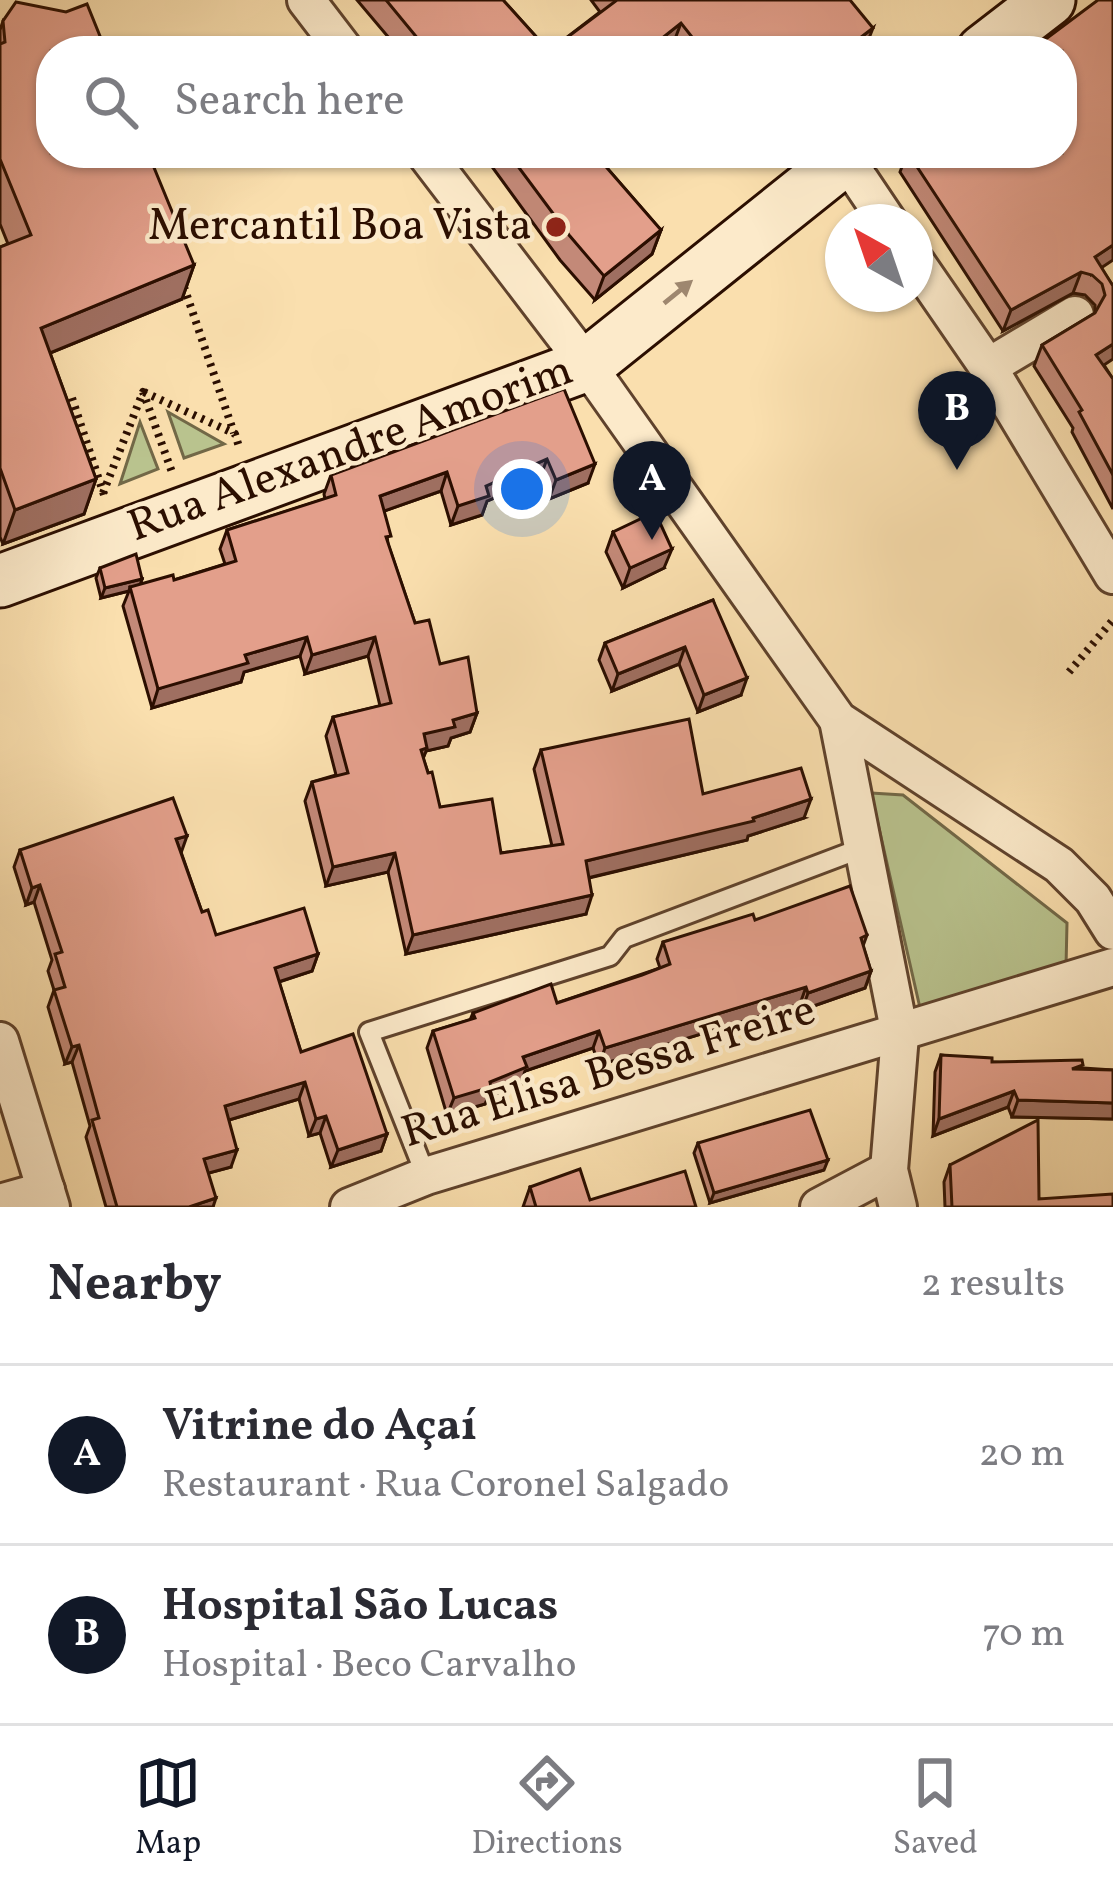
<!DOCTYPE html>
<meta charset="utf-8">
<style>
:root{--surface:#fff;--page:#f7f7f7;--text:#2b2b33;--muted:#7c7c81;--line:#e1e1e2;--accent:#111827}
body{margin:0;font-family:Vollkorn,serif;background:var(--page);color:var(--text)}
.compass{position:absolute;left:825px;top:204px;width:108px;height:108px;border-radius:50%;background:var(--surface);box-shadow:0 3px 9px #0004;rotate:320deg}
.you{position:absolute;left:522px;top:489px;width:42px;height:42px;margin:-30px;border:9px solid #fff;border-radius:50%;background:#1a73e8;box-shadow:0 0 0 18px #1a73e833}
.badge{display:grid;place-items:center;width:78px;height:78px;border-radius:50%;background:var(--accent);color:#fff;font-size:39px;font-weight:700}
.pin{position:absolute;translate:-50% -99px;filter:drop-shadow(0 3px 6px #0008)}
.pin::after{content:'';position:absolute;top:63px;width:42px;height:36px;background:inherit;clip-path:polygon(0 0,100% 0,50% 100%)}
.list{margin:0;padding:0;list-style:none}
h2{display:flex;justify-content:space-between;align-items:center;height:156px;margin:0;padding:0 48px;font-size:51px}
h2 small{font-size:39px;font-weight:400;color:var(--muted)}
.list li{display:grid;grid-template-columns:78px 1fr auto;gap:36px;align-items:center;box-sizing:border-box;height:180px;padding:0 48px;border-top:3px solid var(--line)}
.list b{display:block;font-size:45px;white-space:nowrap}
.list p{margin:0;font-size:39px;white-space:nowrap;color:var(--muted)}
.list em{font-size:39px;font-style:normal;color:var(--muted)}
.icon{flex:none;width:66px;height:66px;fill:none;stroke:currentColor;stroke-width:2;stroke-linecap:round;stroke-linejoin:round}
.map{position:relative;flex:none;width:1113px;height:1207px;overflow:hidden}
.search{position:absolute;background:var(--surface);box-shadow:0 3px 9px #0004;left:36px;right:36px;top:36px;height:132px;display:flex;align-items:center;gap:30px;box-sizing:border-box;padding:0 42px;border-radius:48px;color:var(--muted);font-size:45px}
.sheet{height:516px;background:var(--surface)}
nav{display:flex;justify-content:space-around;align-items:center;box-sizing:border-box;height:168px;border-top:3px solid var(--line);background:var(--surface);font-size:33px;color:var(--muted)}
nav a{display:grid;justify-items:center;gap:6px}
nav .on{color:var(--accent)}
.map>svg:first-child{display:block}
.green{fill:#b9c38e;stroke:#726847;stroke-width:3}
.lines{fill:none;stroke-linecap:round;stroke-linejoin:round}
.lane-casing{stroke:#5f422c;stroke-width:24}
.street-casing{stroke:#5f422c;stroke-width:42}
.secondary-casing{stroke:#2b0e00;stroke-width:57}
.path{stroke:#2b0e00;stroke-width:8;stroke-dasharray:3 6;stroke-linecap:butt}
.lane{stroke:#fceaca;stroke-width:18}
.street{stroke:#fceaca;stroke-width:36}
.secondary{stroke:#fceaca;stroke-width:51}
.wall{fill:#c38978;stroke:#2b0e00;stroke-width:3}
.shaded-wall{fill:#9f6f61;stroke:#2b0e00;stroke-width:3}
.building{fill:#e39f8b;stroke:#2b0e00;stroke-width:3}
.oneway{fill:#9e876f}
.poi-dot{fill:#8f2418;stroke:#fceaca;stroke-width:4.5}
.labels{text-anchor:middle;dominant-baseline:central;stroke-width:9;stroke-linejoin:round;paint-order:stroke}
.poi-label{font-size:45px;fill:#2b0e00;stroke:#fceaca;text-anchor:end}
.street-label{font-size:45px;fill:#2b0e00;stroke:#fceaca}
</style>
<div class="map">
<svg width="1113" height="1207" viewBox="0 0 1113 1207">
<rect width="100%" height="100%" fill="#fadfae"/>
<filter id="stains"><feTurbulence type="fractalNoise" baseFrequency=".00167" numOctaves="4"/><feColorMatrix values="0 0 0 0 .2 0 0 0 0 .09 0 0 0 0 .02 0 0 0 .5 -.17"/></filter>
<radialGradient id="worn" r=".72"><stop offset=".6" stop-color="#630" stop-opacity="0"/><stop offset="1" stop-color="#630" stop-opacity=".3"/></radialGradient>
<g class="green">
<polygon points="168,412 224,444 184,458"/>
<polygon points="140,422 158,469 120,484"/>
<polygon points="871,793 903,795 1067,923 1066,967 920,1008"/>
</g>
<g class="lines">
<g class="lane-casing">
<polyline id="lane" points="426,1176 369,1032 610,956 624,938 862,848"/>
</g>
<g class="street-casing">
<g id="street">
<polyline points="306,0 345,51"/>
<polyline points="425,153 587,365 838,720 1059,865 1093,899 1113,931"/>
<polyline points="845,158 888,222"/>
<polyline points="915,261 988,367 1113,575"/>
<polyline points="988,367 1075,315"/>
<polyline points="838,720 900,1035 889,1170 898,1207"/>
<polyline points="0,1041 51,1207"/>
<polyline points="0,1203 46,1190"/>
<polyline points="349,1207 426,1176 1113,967"/>
<polyline points="819,1207 889,1170"/>
</g>
</g>
<g class="secondary-casing">
<g id="secondary">
<polyline points="983,51 1049,0"/>
<polyline points="0,581 587,365 852,153"/>
</g>
</g>
<g class="path">
<polyline points="184,287 234,433"/>
<polyline points="144,392 235,434 240,450"/>
<polyline points="72,398 104,495"/>
<polyline points="103,493 143,392 173,475"/>
<polyline points="1069,672 1113,620"/>
</g>
<use href="#lane" class="lane"/>
<use href="#street" class="street"/>
<use href="#secondary" class="secondary"/>
</g>
<g class="wall">
<polygon points="357,0 503,0 549,51 400,51"/>
<polygon points="591,0 850,0 864,51 675,51 672,47 667,51 549,51 600,12"/>
<polygon points="1098,0 1101,268 1113,286 1104,365 1113,379 1113,509 1072,432 1073,428 1034,366 1042,345 1095,313 1095,305 1085,295 1073,293 1003,331 900,172 907,153 1062,153"/>
<polygon points="3,21 194,265 182,299 50,353 96,479 84,514 3,544 0,537 0,247 8,244 0,224 0,30"/>
<polygon points="482,153 594,153 661,230 652,254 595,300 560,260"/>
<polygon points="564,389 588,483 549,499 540,478 487,501 482,515 451,525 441,491 384,511 388,544 415,623 440,664 477,713 470,732 451,738 448,746 426,751 423,758 440,807 501,853 552,846 534,769 541,750 703,794 804,818 748,836 747,840 589,878 586,914 406,954 388,872 326,886 305,801 312,782 336,775 326,736 333,717 380,706 368,656 305,674 300,656 244,672 241,682 152,708 123,606 129,591 101,598 96,578 100,568 142,579 140,584 174,580 225,564 220,549 227,530 325,499 324,494 331,475"/>
<polygon points="613,532 664,568 623,588 606,552"/>
<polygon points="713,600 741,695 698,712 679,664 612,691 599,660 605,643"/>
<polygon points="20,850 181,852 202,912 216,935 318,954 312,971 279,982 301,1052 387,1134 381,1151 331,1167 320,1133 309,1136 299,1099 229,1120 231,1167 208,1173 213,1207 106,1207 86,1137 90,1126 72,1062 65,1064 48,1007 54,990 48,971 52,960 34,902 26,905 14,867"/>
<polygon points="755,920 867,935 863,946 871,971 865,988 802,1010 800,1004 599,1065 593,1048 525,1071 521,1084 488,1097 485,1104 447,1115 427,1048 433,1031 470,1020 473,1013 557,1003 660,968 657,959 663,942"/>
<polygon points="941,1055 992,1062 1113,1070 1113,1119 1012,1117 1008,1107 933,1136 935,1072"/>
<polygon points="698,1143 824,1170 710,1203 694,1153"/>
<polygon points="950,1165 1039,1199 1113,1207 945,1207 944,1182"/>
<polygon points="530,1187 590,1200 696,1207 523,1207"/>
</g>
<g class="shaded-wall">
<polygon points="681,23 672,47 667,51 646,51"/>
<polygon points="873,28 864,51 843,51"/>
<polygon points="661,230 652,254 595,300 604,276"/>
<polygon points="1113,245 1113,260 1092,274 1095,257"/>
<polygon points="194,265 182,299 28,362 41,328"/>
<polygon points="1081,272 1073,293 1003,331 1011,310"/>
<polygon points="1113,344 1113,359 1089,375 1096,355"/>
<polygon points="547,459 540,478 487,501 482,515 451,525 458,506 486,486"/>
<polygon points="595,464 588,483 549,499 556,480"/>
<polygon points="447,472 441,491 373,515 380,496"/>
<polygon points="96,479 84,514 3,544 15,510"/>
<polygon points="672,549 664,568 623,588 630,568"/>
<polygon points="142,579 139,589 130,587 129,591 101,598 105,588"/>
<polygon points="307,637 300,656 244,672 241,682 152,708 158,689 245,655"/>
<polygon points="375,637 368,656 305,674 312,655"/>
<polygon points="685,647 679,664 612,691 618,674"/>
<polygon points="747,678 741,695 698,712 704,695"/>
<polygon points="477,713 470,732 451,738 448,746 426,751 420,767 414,769 424,734 453,720"/>
<polygon points="811,799 804,818 748,836 747,840 579,880 586,861 753,818"/>
<polygon points="187,836 181,853 176,839"/>
<polygon points="395,853 388,872 326,886 333,867"/>
<polygon points="40,885 34,902 26,905 32,888"/>
<polygon points="592,895 586,914 406,954 413,935"/>
<polygon points="318,954 312,971 269,985 275,968"/>
<polygon points="871,971 865,988 802,1010 808,993"/>
<polygon points="806,987 800,1004 599,1065 605,1048"/>
<polygon points="599,1031 593,1048 525,1071 521,1084 488,1097 485,1104 447,1115 454,1098 490,1082 523,1057"/>
<polygon points="79,1045 72,1062 65,1064 72,1047"/>
<polygon points="305,1082 299,1099 219,1123 225,1106"/>
<polygon points="1014,1091 1008,1107 933,1136 939,1119"/>
<polygon points="1018,1100 1113,1103 1113,1119 1012,1117"/>
<polygon points="326,1116 320,1133 309,1136 316,1119"/>
<polygon points="387,1134 381,1151 331,1167 338,1150"/>
<polygon points="237,1150 231,1167 198,1176 204,1159"/>
<polygon points="828,1160 824,1170 710,1203 714,1193"/>
<polygon points="216,1198 213,1207 189,1207"/>
</g>
<g class="building">
<polygon points="386,0 503,0 549,51 428,51"/>
<polygon points="617,0 850,0 873,28 843,51 703,51 681,23 646,51 549,51"/>
<polygon points="1098,0 1113,0 1113,245 1095,257 1113,286 1113,344 1096,355 1113,379 1113,475 1079,412 1082,410 1042,345 1095,313 1105,295 1102,284 1092,275 1081,272 1011,310 908,153 1062,153 1062,51 1031,50"/>
<polygon points="16,2 66,12 87,4 106,51 51,51 51,153 148,153 194,265 41,328 96,479 15,510 0,468 0,247 31,235 0,159 0,44 5,42 3,21"/>
<polygon points="508,153 594,153 661,230 604,276 569,235"/>
<polygon points="564,389 595,464 556,480 547,459 486,486 489,496 458,506 447,472 380,496 391,536 386,537 415,623 429,620 440,664 468,657 477,713 453,720 455,727 424,734 427,748 421,750 428,773 432,772 440,807 492,799 501,853 563,844 541,750 689,719 703,794 801,768 811,799 753,818 754,821 586,861 592,895 413,935 395,853 333,867 312,782 348,773 333,717 391,703 375,637 312,655 307,637 245,655 248,663 158,689 130,587 173,575 174,580 236,561 227,530 336,495 331,475"/>
<polygon points="655,512 672,549 630,568 613,532"/>
<polygon points="136,554 142,579 105,588 100,568"/>
<polygon points="713,600 747,678 704,695 685,647 618,674 605,643"/>
<polygon points="173,798 187,836 176,839 202,912 208,910 216,935 304,908 318,954 275,968 301,1052 353,1034 387,1134 338,1150 326,1116 316,1119 305,1082 225,1106 237,1150 204,1159 216,1198 189,1207 117,1207 92,1120 99,1118 79,1045 72,1047 54,990 65,987 55,954 62,952 40,885 32,888 20,850"/>
<polygon points="850,886 866,932 867,935 861,938 871,971 808,993 806,987 605,1048 599,1031 523,1057 527,1067 490,1082 491,1087 454,1098 433,1031 475,1018 473,1013 551,984 557,1003 642,975 670,964 663,942 753,914 755,920"/>
<polygon points="941,1055 992,1058 992,1062 1082,1060 1083,1065 1072,1069 1113,1070 1113,1103 1018,1100 1014,1091 939,1119"/>
<polygon points="810,1110 828,1160 714,1193 698,1143"/>
<polygon points="1038,1120 1039,1199 1113,1194 1113,1207 952,1207 950,1165"/>
<polygon points="580,1169 590,1200 685,1171 696,1207 536,1207 530,1187"/>
</g>
<defs><path id="oneway-solid" d="M-6-.8H1V-3.2L6.5 0L1 3.2V.8H-6Z" transform="scale(3)"/></defs>
<use class="oneway" href="#oneway-solid" transform="translate(678 292) rotate(-39)"/>
<circle class="poi-dot" cx="556" cy="227" r="12"/>
<g class="labels">
<g class="poi-label">
<text x="532" y="227">Mercantil Boa Vista</text>
</g>
<g class="street-label">
<text transform="translate(351 450) rotate(-20)">Rua Alexandre Amorim</text>
<text transform="translate(609 1073) rotate(-17)">Rua Elisa Bessa Freire</text>
</g>
</g>
<rect width="100%" height="100%" filter="url(#stains)"/>
<rect width="100%" height="100%" fill="url(#worn)"/>
</svg>
<svg class="compass" viewBox="-18 -18 36 36"><path d="M0-13l5 13h-10z" fill="#e53935"/><path d="M0 13l5-13h-10z" fill="#7c7c81"/></svg>
<div class="you"></div>
<div class="pin badge" style="left:652px;top:540px">A</div>
<div class="pin badge" style="left:957px;top:470px">B</div>
<div class="search"><svg class="icon" aria-label="search" viewBox="0 0 24 24"><circle cx="10" cy="10" r="6"/><path d="M15 15l6 6"/></svg>Search here</div>
</div>
<section class="sheet">
<h2>Nearby<small>2 results</small></h2>
<ul class="list">
<li><span class="badge">A</span><div><b>Vitrine do Açaí</b><p>Restaurant · Rua Coronel Salgado</p></div><em>20 m</em></li>
<li><span class="badge">B</span><div><b>Hospital São Lucas</b><p>Hospital · Beco Carvalho</p></div><em>70 m</em></li>
</ul>
</section>
<nav>
<a class="on"><svg class="icon" aria-label="map" viewBox="0 0 24 24"><path d="M3 6l6-2 6 2 6-2v14l-6 2-6-2-6 2zM9 4v14M15 6v14"/></svg>Map</a>
<a><svg class="icon" aria-label="directions" viewBox="0 0 24 24"><path d="M12 3l9 9-9 9-9-9zM9 14v-3h6M13 9l2 2-2 2"/></svg>Directions</a>
<a><svg class="icon" aria-label="saved" viewBox="0 0 24 24"><path d="M7 4h10v16l-5-4-5 4z"/></svg>Saved</a>
</nav>
